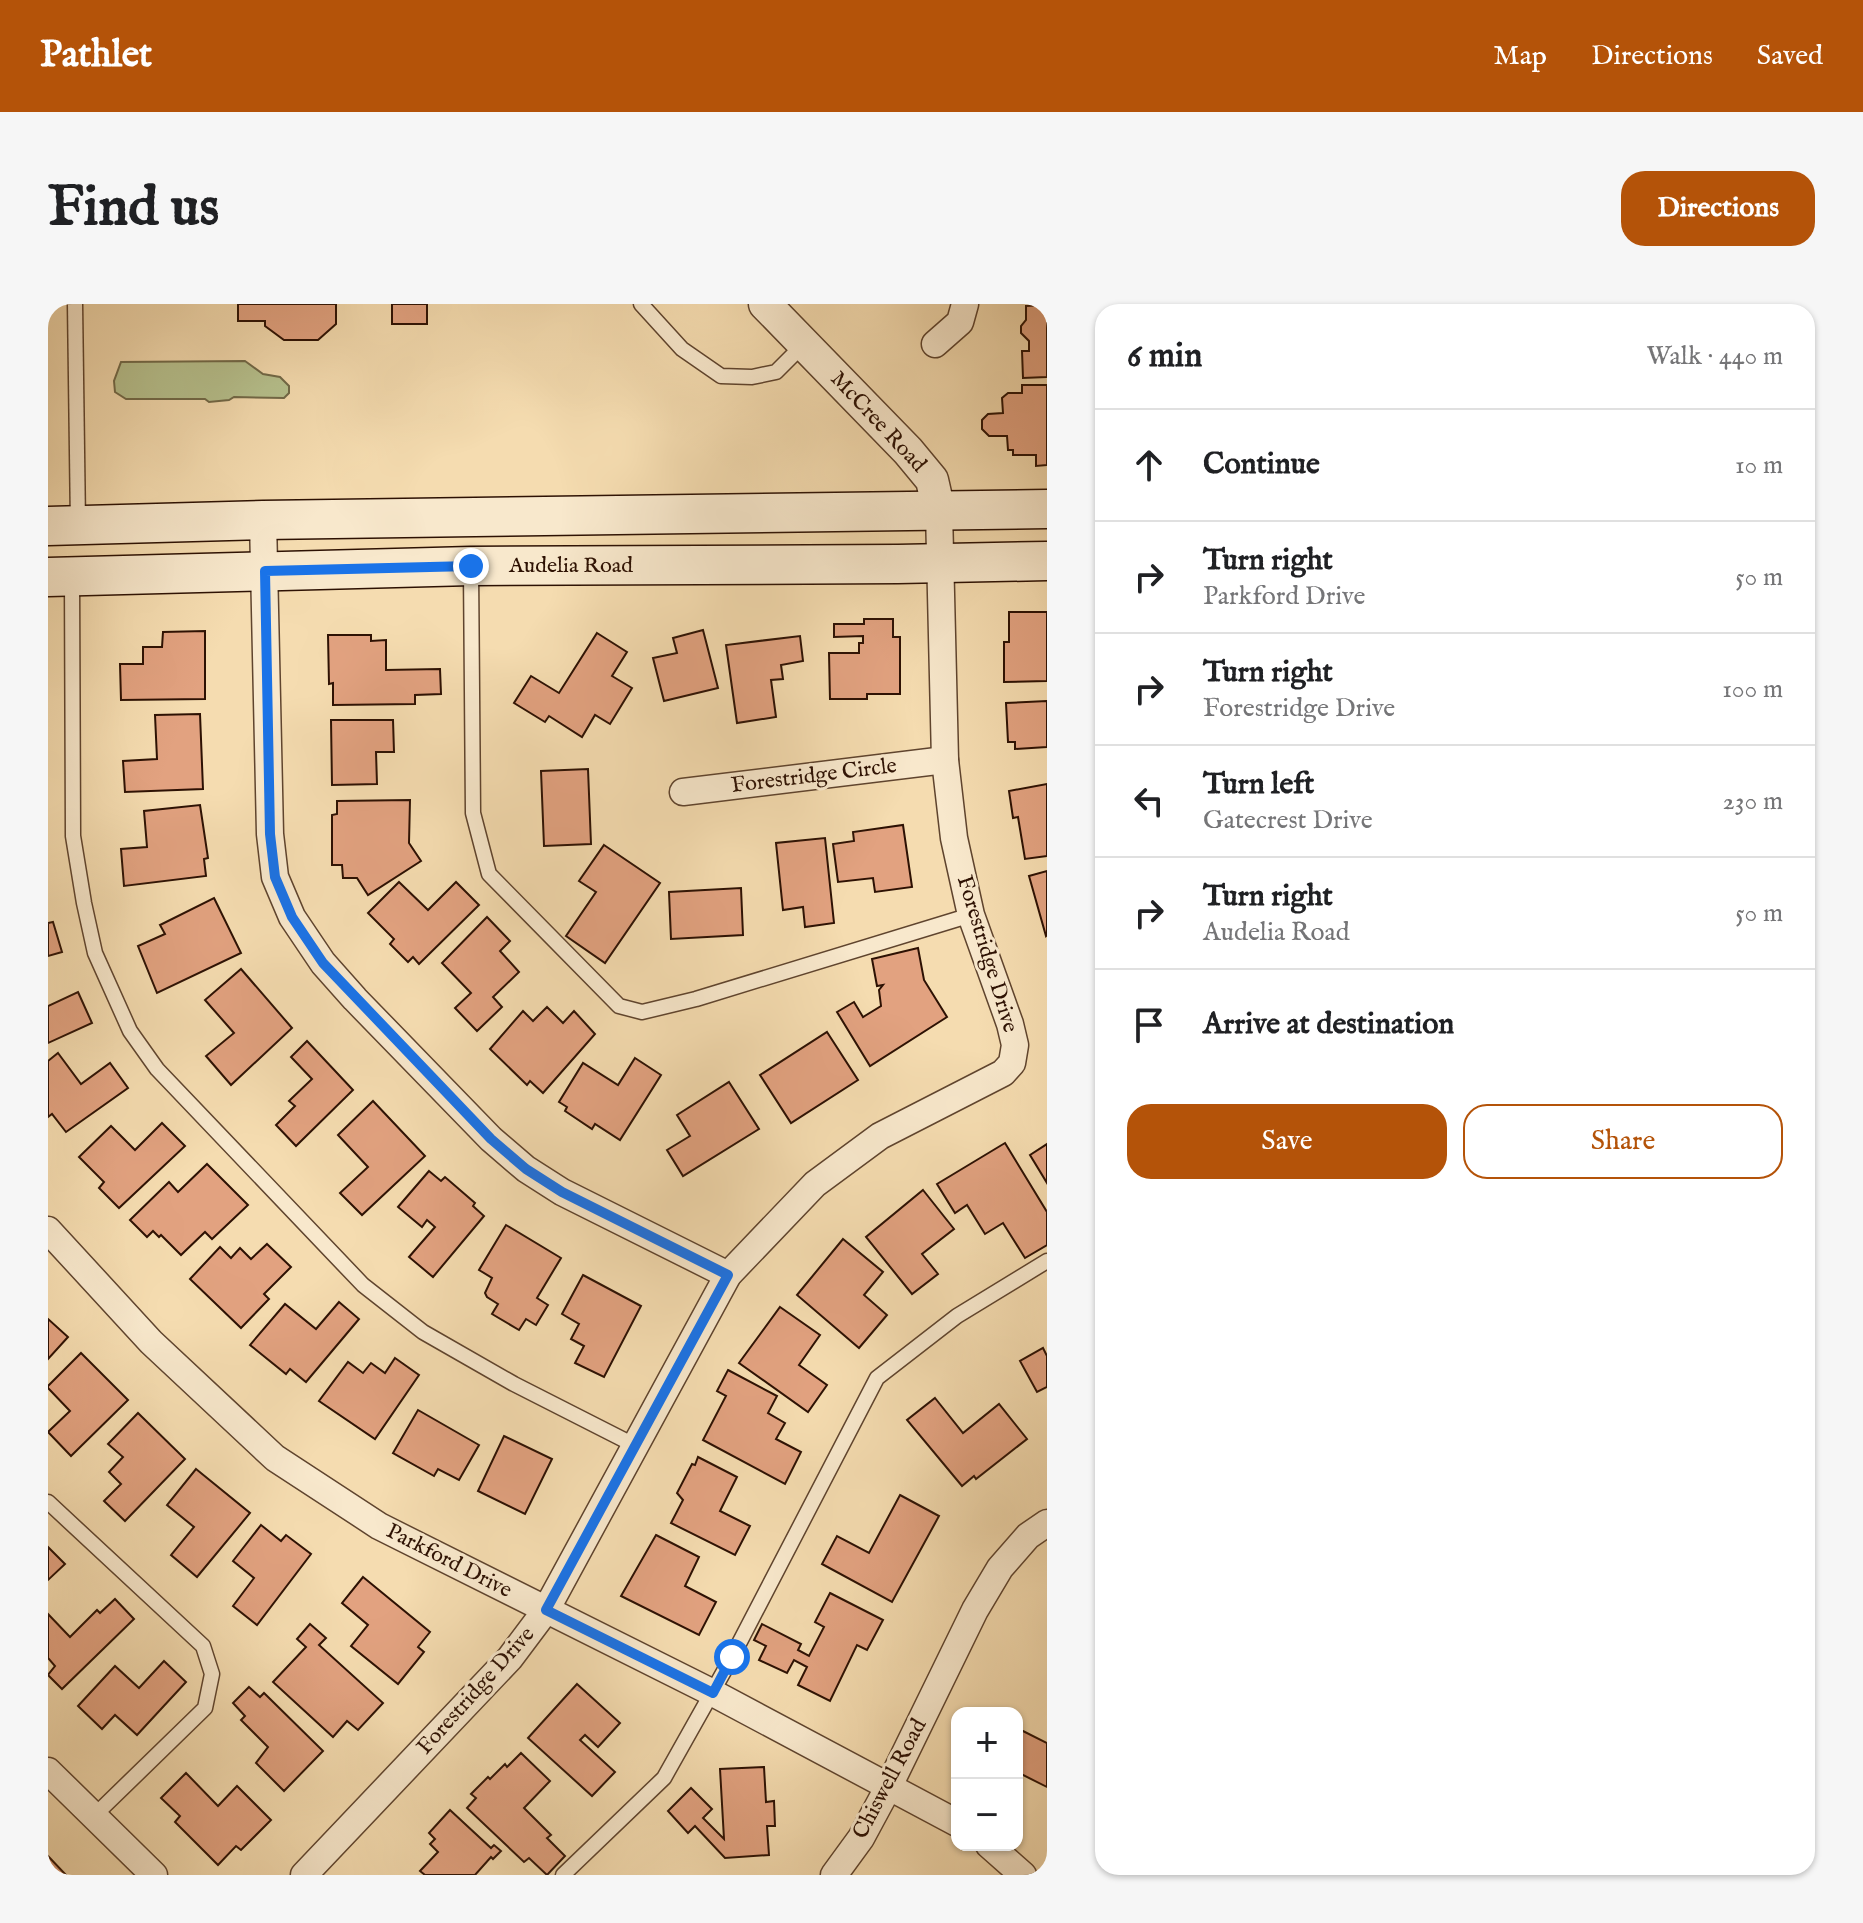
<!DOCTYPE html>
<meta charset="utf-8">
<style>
:root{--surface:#fff;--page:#f6f6f6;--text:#202124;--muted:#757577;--line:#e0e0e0;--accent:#b45309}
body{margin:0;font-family:"IM FELL English",serif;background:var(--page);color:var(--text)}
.controls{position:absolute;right:24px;bottom:24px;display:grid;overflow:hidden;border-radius:16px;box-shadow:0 2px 6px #0004}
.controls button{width:72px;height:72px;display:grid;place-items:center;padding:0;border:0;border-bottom:2px solid var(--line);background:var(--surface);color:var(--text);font:40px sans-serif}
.stop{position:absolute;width:24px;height:24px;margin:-18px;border:6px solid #1a73e8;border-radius:50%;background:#fff}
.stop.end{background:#1a73e8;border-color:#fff;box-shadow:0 2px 8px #0008}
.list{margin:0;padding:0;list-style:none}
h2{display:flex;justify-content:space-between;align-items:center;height:104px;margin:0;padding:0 32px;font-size:34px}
h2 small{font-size:26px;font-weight:400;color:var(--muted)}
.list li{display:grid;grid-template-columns:52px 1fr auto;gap:24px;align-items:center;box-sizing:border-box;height:112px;padding:0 32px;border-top:2px solid var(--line)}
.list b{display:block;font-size:30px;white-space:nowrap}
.list p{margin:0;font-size:26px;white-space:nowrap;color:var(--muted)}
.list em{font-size:26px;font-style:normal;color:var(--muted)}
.actions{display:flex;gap:16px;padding:24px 32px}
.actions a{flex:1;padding:18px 0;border:2px solid var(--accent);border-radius:24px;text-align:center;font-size:28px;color:var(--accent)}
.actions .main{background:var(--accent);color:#fff}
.icon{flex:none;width:44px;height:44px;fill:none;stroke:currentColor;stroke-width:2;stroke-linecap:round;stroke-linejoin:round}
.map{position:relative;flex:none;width:999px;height:1571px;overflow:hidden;border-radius:24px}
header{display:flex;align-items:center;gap:48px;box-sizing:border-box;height:112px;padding:0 40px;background:var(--accent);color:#fff}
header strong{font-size:38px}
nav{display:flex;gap:44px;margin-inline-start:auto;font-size:28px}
.intro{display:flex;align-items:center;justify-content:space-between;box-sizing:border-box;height:192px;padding:0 48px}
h1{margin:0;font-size:56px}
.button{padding:20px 36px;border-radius:24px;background:var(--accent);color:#fff;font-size:28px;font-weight:700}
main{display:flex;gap:48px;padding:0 48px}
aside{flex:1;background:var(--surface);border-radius:24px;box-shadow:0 2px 6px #0004}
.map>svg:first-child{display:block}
.green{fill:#b7c28f;stroke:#726a49;stroke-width:2}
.building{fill:#e2a280;stroke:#2d1103;stroke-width:2}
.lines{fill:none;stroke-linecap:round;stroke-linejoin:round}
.service-casing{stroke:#5f442e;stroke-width:17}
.minor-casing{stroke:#5f442e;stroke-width:29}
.tertiary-casing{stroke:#5f442e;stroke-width:35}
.secondary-casing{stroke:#2d1103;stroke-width:41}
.service{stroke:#f8e8cc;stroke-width:14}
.minor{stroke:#f8e8cc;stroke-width:26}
.tertiary{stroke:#f8e8cc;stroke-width:32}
.secondary{stroke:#f8e8cc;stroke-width:38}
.route{stroke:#1a73e8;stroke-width:10}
.labels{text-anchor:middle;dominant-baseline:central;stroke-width:6;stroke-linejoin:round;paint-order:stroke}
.street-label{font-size:22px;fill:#2d1103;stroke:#f8e8cc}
</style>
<header>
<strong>Pathlet</strong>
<nav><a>Map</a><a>Directions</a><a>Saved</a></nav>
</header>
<div class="intro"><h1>Find us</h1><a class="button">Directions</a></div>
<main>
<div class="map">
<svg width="999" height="1571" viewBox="0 0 999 1571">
<rect width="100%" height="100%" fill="#f5dcb0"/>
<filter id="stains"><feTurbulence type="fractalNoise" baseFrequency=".0025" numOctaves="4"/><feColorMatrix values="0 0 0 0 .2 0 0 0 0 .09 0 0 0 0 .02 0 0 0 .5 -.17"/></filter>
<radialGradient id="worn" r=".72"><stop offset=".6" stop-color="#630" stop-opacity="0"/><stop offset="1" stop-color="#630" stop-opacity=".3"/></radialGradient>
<polygon class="green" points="197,57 215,70 232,73 241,82 241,89 236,94 186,93 181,96 161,98 157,95 78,95 67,88 66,77 73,58"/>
<g class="building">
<polygon points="190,0 288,0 288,20 270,36 236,36 217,22 217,17 190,17"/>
<rect x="344" y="0" width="35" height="20"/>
<polygon points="999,1 999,73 975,74 974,47 981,47 981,37 973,29 973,22 978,16 978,2"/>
<polygon points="974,81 999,81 999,161 988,162 988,151 965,151 965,146 960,146 959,132 941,132 934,125 934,116 940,110 955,109 954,94 960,89 974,89"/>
<polygon points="961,308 999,308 999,377 956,378 956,338 961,338"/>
<polygon points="816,315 845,315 845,333 852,333 852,390 819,390 819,395 782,395 781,349 811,349 811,339 815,339 815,332 786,333 786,320 816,320"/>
<polygon points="655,326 670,384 616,397 605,354 629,349 625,334"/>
<polygon points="157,327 157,395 73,396 72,360 95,360 95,343 114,343 115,328"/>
<polygon points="549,329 579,348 564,372 584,384 562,420 547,411 534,433 501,412 497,418 466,399 483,372 511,389"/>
<polygon points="280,331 323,331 323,337 338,336 338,366 392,365 393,390 367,391 367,400 285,401 285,379 281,380"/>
<polygon points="752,332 755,357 733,361 735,375 723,376 728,413 689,419 678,341"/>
<polygon points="999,397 999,443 967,445 967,438 960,438 958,399"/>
<polygon points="152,410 155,485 77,488 75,457 109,455 107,411"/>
<polygon points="283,416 345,416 346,448 328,448 329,480 284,481"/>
<polygon points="540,465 543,540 496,542 493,467"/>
<polygon points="999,480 999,552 977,555 970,513 965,514 961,487"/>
<polygon points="362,496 361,539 373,557 320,591 309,574 295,574 294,561 284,561 284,511 289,510 289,497"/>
<polygon points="152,501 160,554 156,555 158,572 76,582 73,545 99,543 96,507"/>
<polygon points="855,521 864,583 827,588 825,574 790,578 785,540 806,537 805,528"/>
<polygon points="777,534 786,619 757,623 755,603 735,606 728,539"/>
<polygon points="556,541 612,579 557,659 518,632 548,588 531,577"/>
<polygon points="999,567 999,631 998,632 981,572"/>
<polygon points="351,578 380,606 408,578 431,601 371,660 365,653 360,658 342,640 346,635 320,609"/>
<polygon points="693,584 695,631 623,635 621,588"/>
<polygon points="166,594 193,649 109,689 90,642 117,630 112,621"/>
<polygon points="439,613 462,637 452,647 471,668 445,693 454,703 429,727 407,704 423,689 394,659"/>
<polygon points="5,618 14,648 0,652 0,619"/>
<polygon points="870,644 876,676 899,713 822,762 789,708 806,698 815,713 833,702 831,686 835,681 829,682 824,655"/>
<polygon points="193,665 244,724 183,781 158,752 186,729 157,696"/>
<polygon points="30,688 44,719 0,739 0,702"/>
<polygon points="499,703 515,719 526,707 547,730 495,789 482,777 479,781 442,745 475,707 485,717"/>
<polygon points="779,728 810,776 743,819 712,771"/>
<polygon points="259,737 305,786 248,842 228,821 247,802 241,797 264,775 243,753"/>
<polygon points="10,749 33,780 62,759 80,784 18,828 4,810 0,813 0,757"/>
<polygon points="587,754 613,771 572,836 547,820 544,825 517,807 519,803 511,798 535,759 570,781"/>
<polygon points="681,778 711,825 635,872 619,846 642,832 629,811"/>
<polygon points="325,797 377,852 314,911 292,889 320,863 290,831"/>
<polygon points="114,819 137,842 71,904 51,884 56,878 31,853 63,822 87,846"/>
<polygon points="957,839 999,908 999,941 977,954 955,919 937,930 919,901 907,909 889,880"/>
<polygon points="999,840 999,879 982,851"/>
<polygon points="159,860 200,901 164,935 157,928 133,951 113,931 111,933 105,927 99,933 82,916 121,878 130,888"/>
<polygon points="381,867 393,877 397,873 427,899 425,902 436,912 385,973 361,953 387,923 379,916 374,923 350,903"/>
<polygon points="875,886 906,925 874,950 890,970 864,990 818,933"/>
<polygon points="458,921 513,954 489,994 500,1001 488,1021 478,1015 471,1026 444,1010 450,1000 439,993 437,989 444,974 431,966"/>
<polygon points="795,935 835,968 816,991 839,1011 811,1044 749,991"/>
<polygon points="219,940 243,963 216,990 221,995 193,1024 142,975 172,943 183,954 192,944 203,955"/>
<polygon points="535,971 593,1002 556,1073 527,1059 536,1042 523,1035 531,1020 514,1010"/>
<polygon points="291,998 311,1015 258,1078 242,1065 238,1070 202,1041 237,1000 268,1025"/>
<polygon points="732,1003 772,1031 751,1061 779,1081 760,1108 691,1059"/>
<polygon points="0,1015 20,1033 0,1055"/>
<polygon points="995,1044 999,1052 999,1083 989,1088 972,1057"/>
<polygon points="33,1049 80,1096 23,1152 0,1128 22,1107 0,1084 0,1082"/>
<polygon points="347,1054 371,1071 327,1135 271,1097 300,1058 315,1069 323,1059 337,1069"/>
<polygon points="680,1066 729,1092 720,1109 737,1119 728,1135 753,1148 737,1180 655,1136 678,1092 669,1087"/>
<polygon points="887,1094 915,1129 951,1100 979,1135 928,1175 926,1172 914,1182 859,1116"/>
<polygon points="370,1106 431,1141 411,1176 390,1165 386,1172 345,1149"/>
<polygon points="90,1109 137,1155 77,1217 56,1197 73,1180 61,1168 75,1153 60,1140"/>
<polygon points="456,1132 504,1155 477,1210 430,1187"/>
<polygon points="650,1153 689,1173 672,1207 702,1222 687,1251 623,1219 635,1196 629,1189 644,1160 647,1161"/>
<polygon points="148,1165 202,1209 149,1273 123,1251 146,1223 119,1201"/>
<polygon points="852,1191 891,1212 844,1298 774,1260 789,1232 821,1249"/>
<polygon points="213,1221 233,1237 238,1231 263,1250 209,1321 185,1302 206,1274 185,1257"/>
<polygon points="608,1231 651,1253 637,1282 668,1298 651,1331 573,1292"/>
<polygon points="0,1243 17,1260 0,1276"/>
<polygon points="315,1273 382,1328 370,1343 376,1348 350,1380 303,1342 320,1321 294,1299"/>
<polygon points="782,1289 835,1316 819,1346 809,1341 782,1397 750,1381 759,1363 746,1356 739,1369 711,1356 718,1342 706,1336 714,1320 753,1340 750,1346 761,1352 776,1323 767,1318"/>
<polygon points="67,1295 86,1315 14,1385 0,1371 7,1362 0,1354 0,1310 22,1333 49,1306 52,1309"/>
<polygon points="262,1320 278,1334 271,1341 335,1399 310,1426 299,1417 285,1433 225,1378 258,1343 249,1335"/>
<polygon points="116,1357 138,1378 89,1431 67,1411 54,1425 30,1402 67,1362 91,1384"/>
<polygon points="529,1380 572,1419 550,1443 537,1431 532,1436 567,1468 544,1492 480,1434"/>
<polygon points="201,1383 212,1393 216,1389 275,1447 236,1487 208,1459 220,1443 193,1416 197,1412 185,1399"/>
<polygon points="969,1424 999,1439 999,1483 969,1468"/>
<polygon points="473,1449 502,1477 476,1504 503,1531 499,1534 517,1552 499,1571 481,1554 476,1558 419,1504 428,1494 423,1490 440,1473 442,1475 457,1460 459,1463"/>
<polygon points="716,1463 718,1498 726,1497 727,1522 719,1522 721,1551 677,1554 647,1522 640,1529 620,1507 643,1484 664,1505 655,1514 676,1535 672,1465"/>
<polygon points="138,1469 170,1502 189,1482 223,1516 193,1546 188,1542 170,1561 127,1518 132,1512 113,1494"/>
<polygon points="402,1506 443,1544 446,1541 453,1547 445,1555 443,1553 427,1571 377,1571 372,1567 390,1548 382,1540 387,1535 381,1529"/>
<polygon points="0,1552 18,1571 0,1571"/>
</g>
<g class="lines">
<g class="service-casing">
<g id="service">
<polyline points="27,0 30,221"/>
<polyline points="593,0 634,45 673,72 704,73 728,68 756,40"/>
<polyline points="423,265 425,509 441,570 571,702 594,708 648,695 923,611"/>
<polyline points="24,275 25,532 36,599 47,649 82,727 109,765 315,981 375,1028 466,1080 588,1142"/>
<polyline points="0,1198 155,1342 164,1370 157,1404 46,1512"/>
<polyline points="515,1571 616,1474 684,1353 829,1074 909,1012 999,957"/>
</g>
</g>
<g class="minor-casing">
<g id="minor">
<polyline points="887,40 912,18 917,0"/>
<polyline points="215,216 222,530 227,573 244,613 275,659 307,695 443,835 478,865 514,888 680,971"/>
<polyline points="635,488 897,456"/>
<polyline points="0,926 103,1038 227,1154 331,1222 665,1389 909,1519"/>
<polyline points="0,1467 106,1571"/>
<polyline points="941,1541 975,1571"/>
<polyline points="256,1571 462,1354 498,1306 680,971 767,880 832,832 955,769 964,759 967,741 962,720 923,611 906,534 897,456 891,207"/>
<polyline points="786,1571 813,1534 841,1482 927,1306 952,1264 980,1232 999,1219"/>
</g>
</g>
<g class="tertiary-casing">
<polyline id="tertiary" points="717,0 860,147 884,176 891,207"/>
</g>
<g class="secondary-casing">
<g id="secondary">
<polyline points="0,222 215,216 999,205"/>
<polyline points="0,273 423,262 850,260 999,257"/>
</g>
</g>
<use href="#service" class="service"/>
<use href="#minor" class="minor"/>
<use href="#tertiary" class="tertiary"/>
<use href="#secondary" class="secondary"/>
</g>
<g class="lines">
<polyline class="route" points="423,262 217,267 222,530 227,573 244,613 275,659 443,835 478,865 514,888 680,971 498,1306 665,1389 684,1353"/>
</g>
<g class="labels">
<g class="street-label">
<text transform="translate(830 118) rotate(47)">McCree Road</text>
<text x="523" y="262">Audelia Road</text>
<text transform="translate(766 472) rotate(-7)">Forestridge Circle</text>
<text transform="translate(939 650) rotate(73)">Forestridge Drive</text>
<text transform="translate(401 1257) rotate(27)">Parkford Drive</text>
<text transform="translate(428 1387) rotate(-48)">Forestridge Drive</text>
<text transform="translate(842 1475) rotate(-62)">Chiswell Road</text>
</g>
</g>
<rect width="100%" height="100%" filter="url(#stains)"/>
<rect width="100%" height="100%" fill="url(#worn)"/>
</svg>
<div class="controls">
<button>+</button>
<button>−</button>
</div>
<div class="stop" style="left:684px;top:1353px"></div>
<div class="stop end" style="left:423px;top:262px"></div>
</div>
<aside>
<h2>6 min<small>Walk · 440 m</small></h2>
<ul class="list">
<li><svg class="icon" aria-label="ahead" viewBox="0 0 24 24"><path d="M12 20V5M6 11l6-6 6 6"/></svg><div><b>Continue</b></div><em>10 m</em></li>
<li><svg class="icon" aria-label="right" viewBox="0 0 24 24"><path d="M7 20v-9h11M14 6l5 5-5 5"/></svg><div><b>Turn right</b><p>Parkford Drive</p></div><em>50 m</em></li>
<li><svg class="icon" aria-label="right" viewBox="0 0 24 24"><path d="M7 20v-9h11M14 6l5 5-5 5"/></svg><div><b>Turn right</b><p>Forestridge Drive</p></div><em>100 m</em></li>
<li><svg class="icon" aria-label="left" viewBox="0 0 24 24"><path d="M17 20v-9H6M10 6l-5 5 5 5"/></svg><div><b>Turn left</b><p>Gatecrest Drive</p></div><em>230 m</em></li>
<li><svg class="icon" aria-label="right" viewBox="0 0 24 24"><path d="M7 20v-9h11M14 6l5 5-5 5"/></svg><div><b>Turn right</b><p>Audelia Road</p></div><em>50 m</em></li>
<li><svg class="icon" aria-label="arrive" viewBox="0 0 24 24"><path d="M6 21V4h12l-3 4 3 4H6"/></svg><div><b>Arrive at destination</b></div></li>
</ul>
<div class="actions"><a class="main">Save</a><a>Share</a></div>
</aside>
</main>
